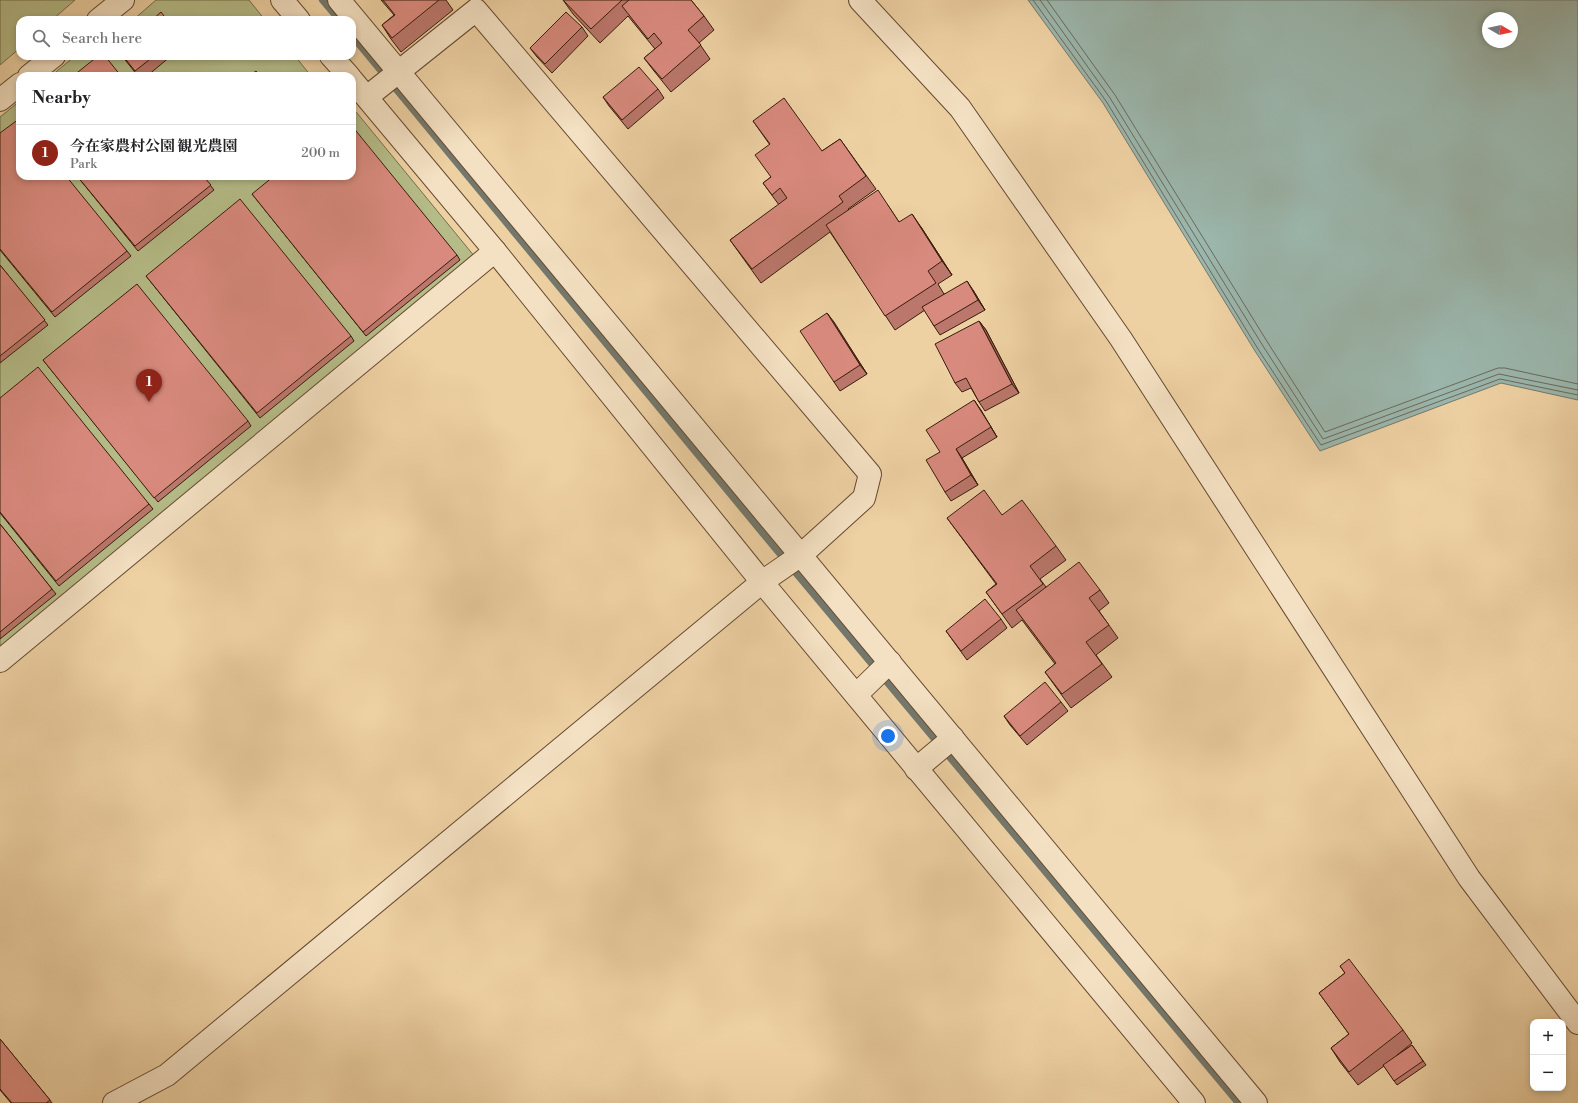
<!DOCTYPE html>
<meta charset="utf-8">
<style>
:root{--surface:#fff;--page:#f2f2f2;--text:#202124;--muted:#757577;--line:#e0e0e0;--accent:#8f2418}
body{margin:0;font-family:"Libre Bodoni","Noto Serif JP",serif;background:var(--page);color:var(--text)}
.controls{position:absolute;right:12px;bottom:12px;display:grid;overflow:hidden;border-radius:8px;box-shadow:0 2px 6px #0003}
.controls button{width:36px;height:36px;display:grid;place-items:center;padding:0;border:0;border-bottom:1px solid var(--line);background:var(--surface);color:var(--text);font:20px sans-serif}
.compass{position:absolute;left:1482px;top:12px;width:36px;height:36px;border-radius:50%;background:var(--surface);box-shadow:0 2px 6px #0003;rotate:99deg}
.you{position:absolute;left:888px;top:736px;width:14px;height:14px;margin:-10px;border:3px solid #fff;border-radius:50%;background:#1a73e8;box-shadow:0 0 0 6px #1a73e833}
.badge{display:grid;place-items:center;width:26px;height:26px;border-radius:50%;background:var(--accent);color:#fff;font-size:13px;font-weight:700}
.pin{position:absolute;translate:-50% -33px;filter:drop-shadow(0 1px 2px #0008)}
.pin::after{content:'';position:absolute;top:21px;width:14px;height:12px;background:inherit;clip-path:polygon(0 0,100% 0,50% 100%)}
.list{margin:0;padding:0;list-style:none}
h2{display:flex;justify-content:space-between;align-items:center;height:52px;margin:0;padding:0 16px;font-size:17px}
h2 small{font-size:13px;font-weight:400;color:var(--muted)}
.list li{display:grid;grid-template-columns:26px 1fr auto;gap:12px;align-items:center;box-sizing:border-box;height:56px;padding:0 16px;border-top:1px solid var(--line)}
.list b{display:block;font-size:15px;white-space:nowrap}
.list p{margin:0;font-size:13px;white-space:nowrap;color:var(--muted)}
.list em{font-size:13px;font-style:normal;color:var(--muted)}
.icon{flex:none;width:22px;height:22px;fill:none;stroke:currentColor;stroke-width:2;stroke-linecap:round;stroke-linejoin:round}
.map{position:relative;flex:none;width:1578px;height:1103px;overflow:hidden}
.search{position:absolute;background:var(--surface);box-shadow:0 2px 6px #0003;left:16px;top:16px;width:340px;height:44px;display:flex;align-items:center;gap:10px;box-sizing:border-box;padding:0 14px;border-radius:12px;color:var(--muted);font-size:15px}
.panel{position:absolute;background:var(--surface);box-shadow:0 2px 6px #0003;left:16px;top:72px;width:340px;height:108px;border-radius:12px}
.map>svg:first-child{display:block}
.green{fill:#b5bc88;stroke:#776c4a}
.water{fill:#9bb6ac;stroke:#74786c;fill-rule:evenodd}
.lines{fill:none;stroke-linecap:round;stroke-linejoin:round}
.shore{stroke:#6a695c;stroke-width:1}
.stream{stroke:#74786c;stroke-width:8}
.minor-casing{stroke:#664931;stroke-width:24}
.tertiary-casing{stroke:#664931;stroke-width:24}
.minor{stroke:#f4e1c3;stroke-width:22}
.tertiary{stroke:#f4e1c3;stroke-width:22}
.wall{fill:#bb776c;stroke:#391c0b}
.shaded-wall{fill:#986158;stroke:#391c0b}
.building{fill:#d98a7e;stroke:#391c0b}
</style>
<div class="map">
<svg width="1578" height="1103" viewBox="0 0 1578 1103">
<rect width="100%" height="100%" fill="#eed1a3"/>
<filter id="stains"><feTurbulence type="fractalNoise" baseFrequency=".005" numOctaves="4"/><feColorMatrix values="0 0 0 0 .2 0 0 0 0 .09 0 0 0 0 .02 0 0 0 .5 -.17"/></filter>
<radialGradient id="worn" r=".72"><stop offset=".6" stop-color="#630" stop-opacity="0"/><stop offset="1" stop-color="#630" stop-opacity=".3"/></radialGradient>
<g class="green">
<polygon points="0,0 75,0 52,20 20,20 20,48 0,65"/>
<polygon points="156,0 249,0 265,20 133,20"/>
<polygon points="75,56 295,56 311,76 51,76"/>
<polygon points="20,101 20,176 352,176 352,110 357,113 475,257 0,649 0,117"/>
</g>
<path class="water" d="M1028 0H1578V400L1501 383 1320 451 1255 351 1103 103ZM1488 18H1512V42H1488Z"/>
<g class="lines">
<g class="shore">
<polyline points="1033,0 1106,101 1258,349 1321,445 1500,379 1578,395"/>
<polyline points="1040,0 1110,98 1263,346 1323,439 1499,374 1578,390"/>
<polyline points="1047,0 1115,95 1268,343 1325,432 1498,368 1505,368 1578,384"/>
</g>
<g class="stream">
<polyline points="323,0 340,20"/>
<polyline points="352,35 774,546 1239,1103"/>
</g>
<g class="minor-casing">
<g id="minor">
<polyline points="339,0 1256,1103"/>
<polyline points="860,0 960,108 1121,339 1469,878 1578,1023"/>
<polyline points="0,661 495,251"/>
<polyline points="856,695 890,662"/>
<polyline points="916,769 953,738"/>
<polyline points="114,1103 167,1075 762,582 801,555 864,498 870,474 476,10 367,97"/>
</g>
</g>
<g class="tertiary-casing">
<g id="tertiary">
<polyline points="282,0 299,20"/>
<polyline points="98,20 123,0"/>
<polyline points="331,56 349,76"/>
<polyline points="29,76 54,56"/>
<polyline points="352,80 495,251 762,582 1194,1103"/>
<polyline points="0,100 20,84"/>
</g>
</g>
<use href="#minor" class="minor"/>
<use href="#tertiary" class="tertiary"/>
</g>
<g class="wall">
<polygon points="381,0 446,0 453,10 401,52 391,39 382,25 394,15"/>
<polygon points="563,0 691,0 704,16 714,30 699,43 710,59 671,92 654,71 644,58 655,49 628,16 600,43 573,14"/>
<polygon points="582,27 588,36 552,73 537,57 530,48"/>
<polygon points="122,56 171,56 147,76 138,76"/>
<polygon points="658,89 664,98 628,129 609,106 603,97"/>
<polygon points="753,121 822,151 840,139 876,189 848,209 849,210 887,204 899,222 921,227 952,275 938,284 944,294 973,290 985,310 940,335 934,326 925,310 895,330 830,232 761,283 730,240 779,205 763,183 771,177 770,145"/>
<polygon points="0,133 127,251 131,256 55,317 0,250"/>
<polygon points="77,176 203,176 214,190 138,251"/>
<polygon points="252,194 457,255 460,260 366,336"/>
<polygon points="0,265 48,325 0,363"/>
<polygon points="146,276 351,336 354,341 260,418"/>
<polygon points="827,313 867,374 840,391 834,382"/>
<polygon points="979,321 986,330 1019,393 985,411 979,402 971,388 962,392 955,383"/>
<polygon points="43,360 248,421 251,426 158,502"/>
<polygon points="0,398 149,504 153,509 59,586 0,513"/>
<polygon points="974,400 997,437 962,458 978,485 951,501 945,492 940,452"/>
<polygon points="1002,515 1056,546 1066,560 1040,579 1046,587 1100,590 1109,603 1099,611 1118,638 1096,655 1112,677 1071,708 1045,672 1055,664 1022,620 1012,628 986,592 996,584 947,518"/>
<polygon points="0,524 56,594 0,639"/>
<polygon points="1001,619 1007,628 967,660 946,631"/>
<polygon points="1061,702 1068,711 1027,745 1010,725 1004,716"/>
<polygon points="1340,966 1403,1030 1412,1043 1396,1056 1412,1045 1426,1065 1397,1085 1384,1066 1358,1085 1340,1062 1331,1048 1349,1034 1319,993 1345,973"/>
<polygon points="0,1039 50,1100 52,1103 11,1103 0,1090"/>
</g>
<g class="shaded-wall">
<polygon points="912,214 921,227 952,275 942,261"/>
<polygon points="967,281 973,290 985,310 978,300"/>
<polygon points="827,313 834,322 867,374 860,365"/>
<polygon points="979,321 986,330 1019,393 1012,384"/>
<polygon points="974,400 981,410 997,437 991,427"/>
<polygon points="956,449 962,458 978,485 971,475"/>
</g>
<g class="building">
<polygon points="383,0 439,0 392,38 382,25 395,15"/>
<polygon points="563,0 622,0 591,29"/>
<polygon points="629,0 691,0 704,16 688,30 701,45 662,79 644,58 662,43 654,33 648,39 622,6"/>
<polygon points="161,12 167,20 152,20"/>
<polygon points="566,12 582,27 545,64 530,48"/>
<polygon points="98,56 105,56 121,76 73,76"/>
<polygon points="123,56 154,56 135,71"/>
<polygon points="639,67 658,89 622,120 603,97"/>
<polygon points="256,71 260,76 249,76"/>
<polygon points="784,98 822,151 840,139 866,176 839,196 843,202 752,269 730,240 787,198 780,188 772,195 763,183 771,177 755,155 770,144 753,121"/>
<polygon points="19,119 20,120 20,176 66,176 127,251 52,312 0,249 0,133"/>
<polygon points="352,126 457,255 363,332 252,194 274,176 352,176"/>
<polygon points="77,176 203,176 211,185 135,246"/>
<polygon points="878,190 899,222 912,214 942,261 928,271 936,283 885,316 826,225"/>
<polygon points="240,199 351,336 257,413 146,276"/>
<polygon points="0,265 45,320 0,356"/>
<polygon points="967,281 978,300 934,326 922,307"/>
<polygon points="137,284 248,421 154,498 43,360"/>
<polygon points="827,313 860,365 834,382 800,331"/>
<polygon points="979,321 1012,384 979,402 966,378 955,383 935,344"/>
<polygon points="38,367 149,504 56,581 0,512 0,398"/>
<polygon points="974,400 991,427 956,449 971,475 945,492 926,460 940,452 926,430"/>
<polygon points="984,490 1002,515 1022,500 1056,546 1030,566 1043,584 1002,614 986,592 997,584 947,518"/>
<polygon points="0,524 52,589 0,632"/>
<polygon points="1079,562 1100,590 1089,598 1109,625 1086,642 1102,664 1062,694 1045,672 1056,663 1016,610"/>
<polygon points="985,599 1001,619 961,651 946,631"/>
<polygon points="1045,682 1061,702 1020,736 1004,716"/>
<polygon points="1349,959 1403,1030 1349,1072 1331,1048 1349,1034 1319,993 1345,973 1340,966"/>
<polygon points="0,1039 50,1100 46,1103 12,1103 0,1089"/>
<polygon points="1412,1045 1423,1061 1394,1081 1383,1065"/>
</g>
<rect width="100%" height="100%" filter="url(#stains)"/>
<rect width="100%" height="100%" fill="url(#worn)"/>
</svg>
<div class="controls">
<button>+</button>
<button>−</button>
</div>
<svg class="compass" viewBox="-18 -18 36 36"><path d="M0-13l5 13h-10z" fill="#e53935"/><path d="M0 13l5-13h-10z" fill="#757577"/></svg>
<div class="you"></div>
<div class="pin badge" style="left:149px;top:402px">1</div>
<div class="search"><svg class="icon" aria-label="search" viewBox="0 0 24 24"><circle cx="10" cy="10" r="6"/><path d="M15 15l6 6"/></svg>Search here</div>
<section class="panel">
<h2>Nearby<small></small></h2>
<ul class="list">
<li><span class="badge">1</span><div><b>今在家農村公園 観光農園</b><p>Park</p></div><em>200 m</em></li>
</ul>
</section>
</div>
